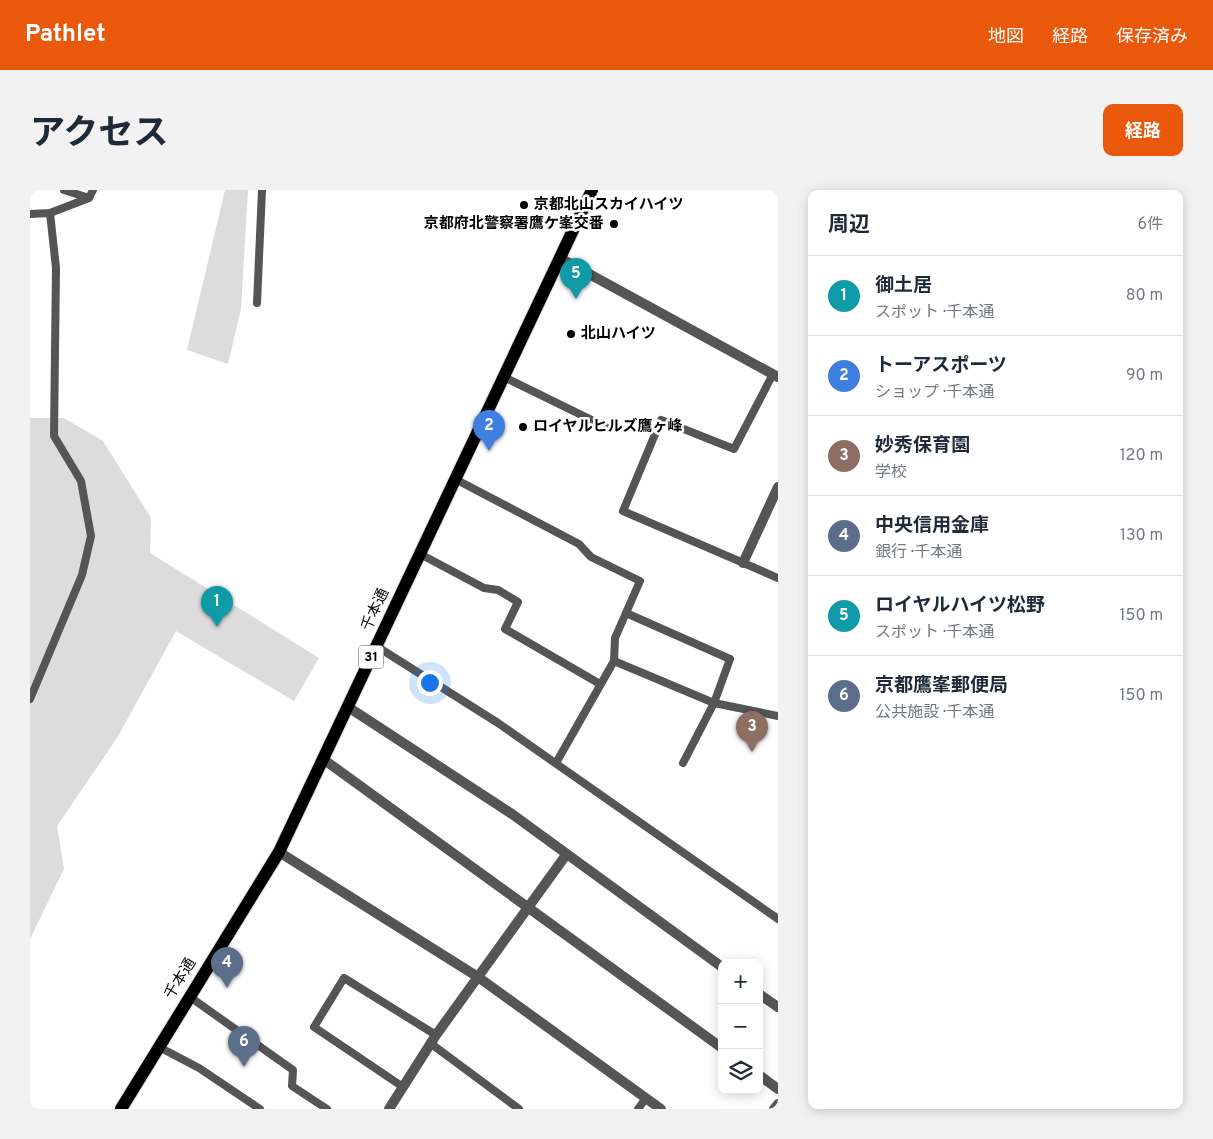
<!DOCTYPE html>
<html lang="ja">
<meta charset="utf-8">
<style>
:root{--surface:#fff;--page:#f2f2f3;--text:#1f2937;--muted:#747a83;--line:#e0e1e3;--accent:#ea580c}
body{margin:0;font-family:Overpass,"Noto Sans JP",sans-serif;background:var(--page);color:var(--text)}
.controls{position:absolute;right:15px;bottom:15px;display:grid;overflow:hidden;border-radius:10px;box-shadow:0 2px 12px #0003}
.controls button{width:45px;height:45px;display:grid;place-items:center;padding:0;border:0;border-bottom:1px solid var(--line);background:var(--surface);color:var(--text);font:25px sans-serif}
.you{position:absolute;left:399px;top:492px;width:18px;height:18px;margin:-12px;border:4px solid #fff;border-radius:50%;background:#1a73e8;box-shadow:0 0 0 8px #1a73e833}
.badge{display:grid;place-items:center;width:32px;height:32px;border-radius:50%;background:var(--accent);color:#fff;font-size:16px;font-weight:700}
.pin{position:absolute;translate:-50% -41px;filter:drop-shadow(0 1px 2px #0008)}
.pin::after{content:'';position:absolute;top:26px;width:18px;height:15px;background:inherit;clip-path:polygon(0 0,100% 0,50% 100%)}
.list{margin:0;padding:0;list-style:none}
h2{display:flex;justify-content:space-between;align-items:center;height:65px;margin:0;padding:0 20px;font-size:21px}
h2 small{font-size:16px;font-weight:400;color:var(--muted)}
.list li{display:grid;grid-template-columns:32px 1fr auto;gap:15px;align-items:center;box-sizing:border-box;height:80px;padding:0 20px;border-top:1px solid var(--line)}
.list b{display:block;font-size:19px;white-space:nowrap}
.list p{margin:0;font-size:16px;white-space:nowrap;color:var(--muted)}
.list em{font-size:16px;font-style:normal;color:var(--muted)}
.icon{flex:none;width:28px;height:28px;fill:none;stroke:currentColor;stroke-width:2;stroke-linecap:round;stroke-linejoin:round}
.map{position:relative;flex:none;width:748px;height:919px;overflow:hidden;border-radius:10px}
header{display:flex;align-items:center;gap:30px;box-sizing:border-box;height:70px;padding:0 25px;background:var(--accent);color:#fff}
header strong{font-size:24px}
nav{display:flex;gap:28px;margin-inline-start:auto;font-size:18px}
.intro{display:flex;align-items:center;justify-content:space-between;box-sizing:border-box;height:120px;padding:0 30px}
h1{margin:0;font-size:35px}
.button{padding:12px 22px;border-radius:10px;background:var(--accent);color:#fff;font-size:18px;font-weight:700}
main{display:flex;gap:30px;padding:0 30px}
aside{flex:1;background:var(--surface);border-radius:10px;box-shadow:0 2px 12px #0003}
.map>svg:first-child{display:block}
.green{fill:#dcdcdc}
.lines{fill:none;stroke-linecap:round;stroke-linejoin:round}
.primary-casing{stroke:#dbdbdb;stroke-width:14}
.lane{stroke:#555;stroke-width:8}
.street{stroke:#555;stroke-width:10}
.primary{stroke:#000;stroke-width:12}
.poi-dot{fill:#000;stroke:#fff;stroke-width:2}
.labels{text-anchor:middle;dominant-baseline:central;stroke-width:5;stroke-linejoin:round;paint-order:stroke}
.shield{fill:#fff;stroke:#4c4c4c;stroke-width:1}
.shield-label{font-size:14px;font-weight:bold;fill:#000}
.poi-label{font-size:15px;font-weight:bold;fill:#000;stroke:#fff;text-anchor:start}
.street-label{font-size:15px;fill:#000;stroke:#fff}
</style>
<header>
<strong>Pathlet</strong>
<nav><a>地図</a><a>経路</a><a>保存済み</a></nav>
</header>
<div class="intro"><h1>アクセス</h1><a class="button">経路</a></div>
<main>
<div class="map">
<svg width="748" height="919" viewBox="0 0 748 919">
<rect width="100%" height="100%" fill="#fff"/>
<g class="green">
<polygon points="195,0 218,0 211,119 198,174 157,160"/>
<polygon points="0,228 34,228 73,251 121,328 120,363 289,468 264,511 146,441 87,548 27,636 34,679 0,749"/>
</g>
<g class="lines">
<g class="primary-casing">
<polyline id="primary" points="91,919 249,662 562,0"/>
</g>
<g class="lane">
<polyline points="34,0 59,8"/>
<polyline points="0,24 20,23 59,8 63,0"/>
<polyline points="227,113 232,0"/>
<polyline points="743,184 704,259 631,230 593,321 748,388"/>
<polyline points="474,187 576,237"/>
<polyline points="425,289 549,354 561,367 610,391 585,448 584,471 526,573"/>
<polyline points="390,364 454,398 468,400 488,412 475,439 570,494"/>
<polyline points="596,423 700,469 684,513 653,573"/>
<polyline points="346,456 468,533 748,729"/>
<polyline points="584,471 684,513 748,526"/>
<polyline points="0,509 52,385 61,346 51,291 24,246 26,78 20,23"/>
<polyline points="160,807 263,880 262,896 297,919"/>
<polyline points="400,853 489,919"/>
<polyline points="129,857 169,878 230,919"/>
<polyline points="373,897 284,837 314,788 406,845"/>
<polyline points="608,919 616,908"/>
</g>
<g class="street">
<polyline points="530,68 748,187"/>
<polyline points="713,373 748,297"/>
<polyline points="318,517 482,624 692,777"/>
<polyline points="293,569 692,858"/>
<polyline points="249,662 448,787 631,919"/>
<polyline points="729,804 748,817"/>
<polyline points="729,885 748,899"/>
<polyline points="359,919 406,845 536,665"/>
<polyline points="744,919 748,914"/>
</g>
<use href="#primary" class="primary"/>
</g>
<g class="poi-dot">
<circle cx="494" cy="15" r="5"/>
<circle cx="584" cy="34" r="5"/>
<circle cx="541" cy="144" r="5"/>
<circle cx="493" cy="237" r="5"/>
</g>
<g class="labels">
<rect class="shield" x="328.5" y="455.5" width="25" height="23" rx="4"/>
<g class="shield-label">
<text x="341" y="467">31</text>
</g>
<g class="poi-label">
<text x="504" y="15">京都北山スカイハイツ</text>
<text x="574" y="34" text-anchor="end">京都府北警察署鷹ケ峯交番</text>
<text x="551" y="144">北山ハイツ</text>
<text x="503" y="237">ロイヤルヒルズ鷹ヶ峰</text>
</g>
<g class="street-label">
<text transform="translate(346 420) rotate(-65)">千本通</text>
<text transform="translate(151 789) rotate(-58)">千本通</text>
</g>
</g>
</svg>
<div class="controls">
<button>+</button>
<button>−</button>
<button><svg class="icon" aria-label="layers" viewBox="0 0 24 24"><path d="M12 4l9 5-9 5-9-5zM3 14l9 5 9-5"/></svg></button>
</div>
<div class="you"></div>
<div class="pin badge" style="left:187px;top:437px;background:#0f9aa8">1</div>
<div class="pin badge" style="left:459px;top:261px;background:#3f7fe0">2</div>
<div class="pin badge" style="left:722px;top:562px;background:#8d6e63">3</div>
<div class="pin badge" style="left:197px;top:798px;background:#5c6f8a">4</div>
<div class="pin badge" style="left:546px;top:109px;background:#0f9aa8">5</div>
<div class="pin badge" style="left:214px;top:877px;background:#5c6f8a">6</div>
</div>
<aside>
<h2>周辺<small>6件</small></h2>
<ul class="list">
<li><span class="badge" style="background:#0f9aa8">1</span><div><b>御土居</b><p>スポット · 千本通</p></div><em>80 m</em></li>
<li><span class="badge" style="background:#3f7fe0">2</span><div><b>トーアスポーツ</b><p>ショップ · 千本通</p></div><em>90 m</em></li>
<li><span class="badge" style="background:#8d6e63">3</span><div><b>妙秀保育園</b><p>学校</p></div><em>120 m</em></li>
<li><span class="badge" style="background:#5c6f8a">4</span><div><b>中央信用金庫</b><p>銀行 · 千本通</p></div><em>130 m</em></li>
<li><span class="badge" style="background:#0f9aa8">5</span><div><b>ロイヤルハイツ松野</b><p>スポット · 千本通</p></div><em>150 m</em></li>
<li><span class="badge" style="background:#5c6f8a">6</span><div><b>京都鷹峯郵便局</b><p>公共施設 · 千本通</p></div><em>150 m</em></li>
</ul>
</aside>
</main>
